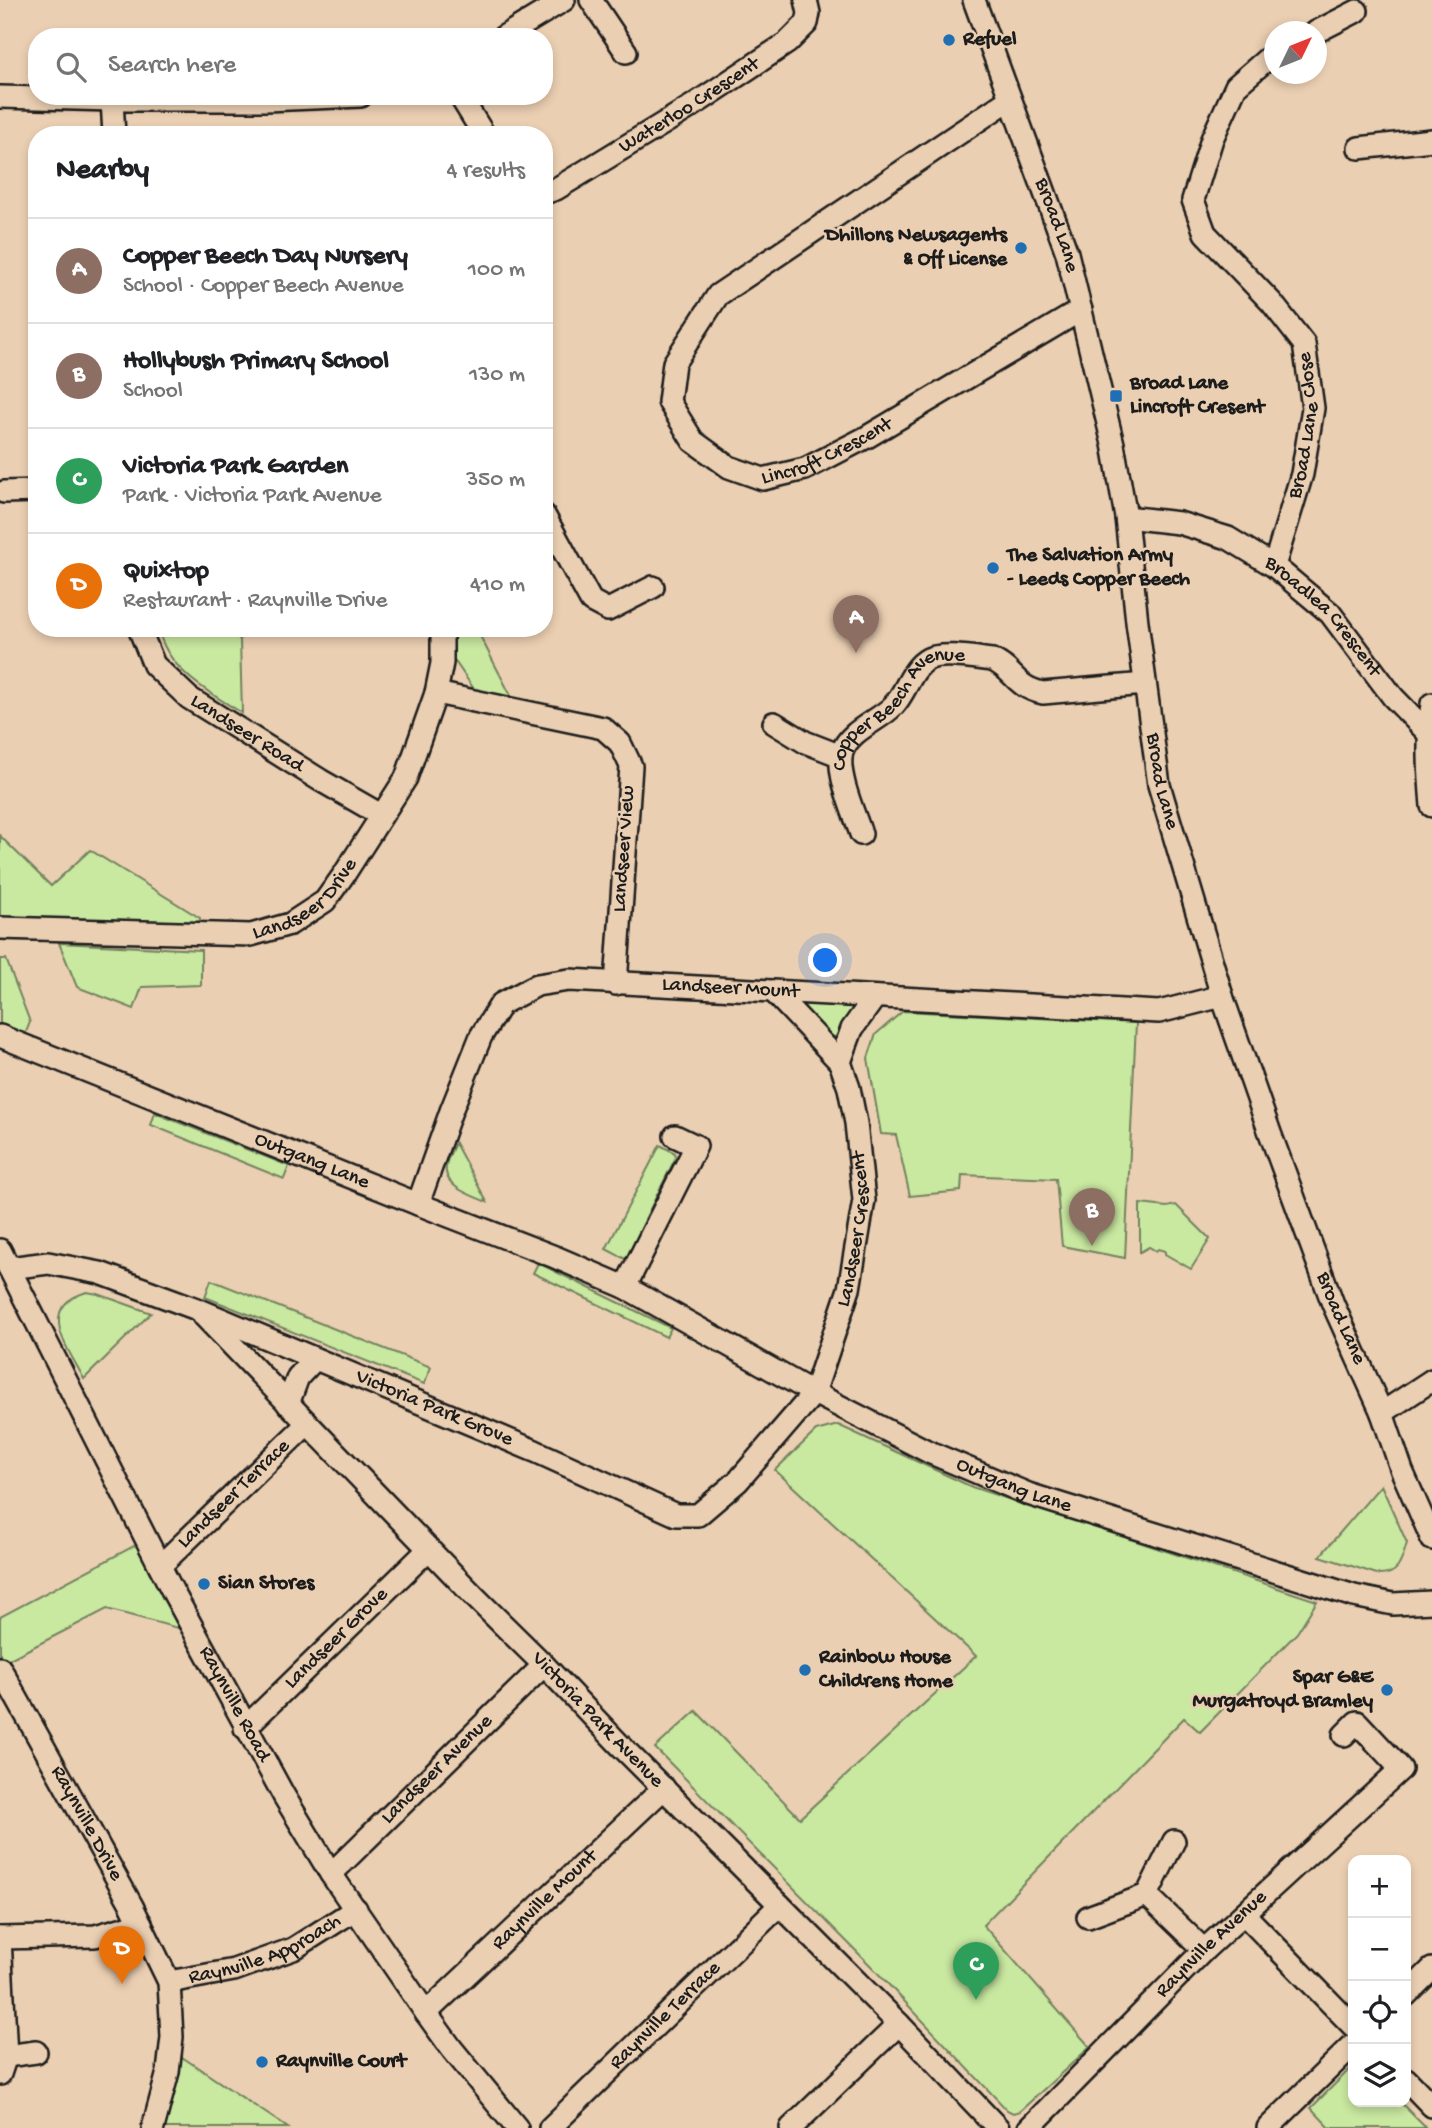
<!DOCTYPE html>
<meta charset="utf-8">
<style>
:root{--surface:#fff;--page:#f2f2f2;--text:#202124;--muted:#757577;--line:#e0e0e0;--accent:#2563eb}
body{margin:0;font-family:"Gochi Hand",sans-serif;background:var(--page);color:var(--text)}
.controls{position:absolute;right:21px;bottom:21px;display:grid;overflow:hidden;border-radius:14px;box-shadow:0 4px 10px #0003}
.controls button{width:63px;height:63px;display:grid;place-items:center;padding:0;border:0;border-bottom:2px solid var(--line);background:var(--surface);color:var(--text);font:35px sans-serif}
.compass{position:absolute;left:1264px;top:21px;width:63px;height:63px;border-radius:50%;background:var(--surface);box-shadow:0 4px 10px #0003;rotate:47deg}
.you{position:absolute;left:826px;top:961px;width:24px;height:24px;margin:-18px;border:5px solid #fff;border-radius:50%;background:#1a73e8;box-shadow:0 0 0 10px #1a73e833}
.badge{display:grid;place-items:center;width:46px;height:46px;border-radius:50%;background:var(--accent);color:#fff;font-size:23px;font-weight:700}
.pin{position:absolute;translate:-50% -58px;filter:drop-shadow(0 2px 4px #0008)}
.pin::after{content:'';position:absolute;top:37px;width:24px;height:21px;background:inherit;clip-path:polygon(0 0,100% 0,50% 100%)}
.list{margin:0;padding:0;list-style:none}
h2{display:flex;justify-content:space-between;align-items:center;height:91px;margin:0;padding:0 28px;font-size:30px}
h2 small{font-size:23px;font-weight:400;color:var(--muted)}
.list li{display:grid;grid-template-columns:46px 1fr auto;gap:21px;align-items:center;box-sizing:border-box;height:105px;padding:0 28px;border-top:2px solid var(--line)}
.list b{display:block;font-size:26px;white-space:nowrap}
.list p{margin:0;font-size:23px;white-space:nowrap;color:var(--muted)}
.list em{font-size:23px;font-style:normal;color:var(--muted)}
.icon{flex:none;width:38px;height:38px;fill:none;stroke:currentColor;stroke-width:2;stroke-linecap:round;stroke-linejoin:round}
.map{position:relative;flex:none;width:1432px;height:2128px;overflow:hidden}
.search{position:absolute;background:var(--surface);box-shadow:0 4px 10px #0003;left:28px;top:28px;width:525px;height:77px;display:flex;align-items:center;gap:18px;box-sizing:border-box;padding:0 24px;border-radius:28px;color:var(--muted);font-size:26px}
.panel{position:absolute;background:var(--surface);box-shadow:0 4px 10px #0003;left:28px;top:126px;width:525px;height:511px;border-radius:28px}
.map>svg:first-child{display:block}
.green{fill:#c9e8a0;stroke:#72825e;stroke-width:2}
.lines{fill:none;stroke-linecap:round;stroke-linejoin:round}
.minor-casing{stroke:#1c1c1c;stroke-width:26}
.minor{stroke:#ebcfb2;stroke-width:21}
.poi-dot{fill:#1f6fb2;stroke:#ebcfb2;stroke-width:2.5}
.labels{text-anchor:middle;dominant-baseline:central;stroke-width:5;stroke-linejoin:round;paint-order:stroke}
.poi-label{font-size:21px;font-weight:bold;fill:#1c1c1c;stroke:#ebcfb2;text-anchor:start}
.street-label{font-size:21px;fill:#1c1c1c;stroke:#ebcfb2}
</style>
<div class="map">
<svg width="1432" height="2128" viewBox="0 0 1432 2128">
<rect width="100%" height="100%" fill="#ebcfb2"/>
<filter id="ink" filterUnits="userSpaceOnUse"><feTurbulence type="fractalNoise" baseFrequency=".0143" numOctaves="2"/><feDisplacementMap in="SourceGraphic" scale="14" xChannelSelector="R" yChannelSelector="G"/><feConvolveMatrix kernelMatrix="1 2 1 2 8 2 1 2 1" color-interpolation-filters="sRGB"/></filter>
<g filter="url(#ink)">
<g class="green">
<path d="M158 628H231C236 632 239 635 240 641L242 713C208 692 167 670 158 628Z"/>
<polygon points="454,628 476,628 512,698 476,692 452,657"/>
<polygon points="0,836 51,886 90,850 200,918 200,926 0,917"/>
<polygon points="59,943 201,950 201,985 142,987 134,1009 77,987"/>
<polygon points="0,959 6,959 30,1022 25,1035 0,1026"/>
<polygon points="805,1001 854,1005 855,1008 839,1036 833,1037 803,1009 802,1004"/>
<polygon points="903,1011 1136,1023 1125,1258 1062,1246 1056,1179 962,1175 961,1191 910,1196 896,1135 881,1134 868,1058 876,1034"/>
<polygon points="155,1113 289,1166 284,1179 151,1125"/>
<path d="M455 1143 487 1202C471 1195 442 1187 446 1165 448 1157 452 1150 455 1143Z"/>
<polygon points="660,1145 675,1153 676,1157 645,1219 647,1226 629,1261 606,1249"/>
<polygon points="1140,1204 1167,1207 1176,1205 1210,1239 1191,1269 1165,1254 1165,1251 1158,1249 1156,1251 1149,1247 1140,1252"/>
<polygon points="538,1263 671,1328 666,1337 533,1273"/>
<polygon points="211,1280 431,1367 424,1384 205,1297"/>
<path d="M87 1292 98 1294 151 1313 84 1379C68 1348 35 1307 87 1292Z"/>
<polygon points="838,1425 972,1487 1317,1601 1297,1633 1200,1732 1184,1718 983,1925 1090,2047 1020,2111 1013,2113 1007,2110 872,1967 655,1748 696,1711 800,1818 976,1656 775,1470 816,1431"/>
<path d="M1381 1485 1407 1543C1402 1559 1400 1575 1380 1575L1320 1556Z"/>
<polygon points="147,1539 196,1633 107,1609 0,1664 0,1617"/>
<polygon points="170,2049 288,2128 153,2128"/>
<polygon points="1353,2066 1353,2102 1400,2102 1426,2128 1330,2128 1311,2108"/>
</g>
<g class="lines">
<g class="minor-casing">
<g id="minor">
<polyline points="591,0 626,52"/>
<path id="s1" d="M974 0 1067 253 1113 444 1126 517 1137 622 1159 785 1222 996 1270 1133 1333 1304 1382 1413 1402 1471 1432 1539"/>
<polyline points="1316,32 1357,11"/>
<polyline points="503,37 564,0"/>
<polyline points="460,96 484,135"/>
<polyline points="0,97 112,100 266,100 361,96"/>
<path id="s2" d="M1010 99 718 295 674 363 669 402 693 441 729 467 763 479 805 469 867 437 1081 310"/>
<polyline points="112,100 114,135"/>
<polyline points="1359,148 1432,140"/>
<path id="s3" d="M544 193 556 189 692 106 787 43 807 23 809 13 806 0"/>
<polyline points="4,492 37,491"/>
<polyline points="544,515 591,601 608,610 653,587"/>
<path id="s4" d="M1126 517 1179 523 1228 538 1274 566 1330 613 1393 697 1428 733"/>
<path id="s5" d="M1274 566 1302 474 1313 408 1304 344 1272 303 1205 233 1193 200 1212 139 1236 86 1267 59 1274 55"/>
<path id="s6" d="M139 628 154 665 189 698 320 780 381 815"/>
<polyline points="436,693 603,728 620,743 631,766 616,984"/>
<path d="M1432 704C1427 739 1429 771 1432 806"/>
<polyline points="774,723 805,742 841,756"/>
<path id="s7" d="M861 834C854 813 836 773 842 752 849 730 879 721 893 706 906 693 911 668 928 659 942 652 976 658 992 660 1014 669 1014 687 1043 693L1145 684"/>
<path id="s8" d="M0 928 251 935 290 924 325 901 345 873 406 778 436 693 442 663V628"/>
<polyline points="774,992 840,1062 852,1029 875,997"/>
<path id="s9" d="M0 1036 418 1204 555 1257 625 1287 814 1393 929 1452 1028 1494 1354 1596 1393 1604 1432 1602"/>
<path id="s10" d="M418 1204 451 1111 481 1036 501 1004 537 985 569 980 1159 1012 1222 996"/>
<path id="s11" d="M0 1250 173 1592 284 1796 331 1874 426 2013 452 2049 517 2128"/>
<path id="s12" d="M9 1268 48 1263 100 1273 197 1309 535 1451 676 1515H698L738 1481 814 1393 849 1289 864 1200 856 1123 849 1088 840 1062"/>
<polyline points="625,1287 696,1146 675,1136"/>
<path id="s13" d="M204 1316 477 1599 544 1665 619 1744 899 2024 998 2128"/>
<polyline points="288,1404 298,1377 315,1359"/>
<polyline points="1382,1413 1432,1380"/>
<path id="s14" d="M160 1566 307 1424"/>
<path id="s15" d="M0 1668 132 1906 169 1982 172 2037 168 2072 153 2128"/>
<path id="s16" d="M245 1728 429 1549"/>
<polyline points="1174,1841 1147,1895 1204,1950"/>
<path id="s17" d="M331 1874 544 1665"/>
<polyline points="1244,1914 1353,2026"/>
<polyline points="1088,1917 1147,1895"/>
<polyline points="0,1938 95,1936 141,1923"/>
<path id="s18" d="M169 1982 234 1970 293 1949 356 1909"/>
<polyline points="1406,1995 1432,1969"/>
<path id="s19" d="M426 2013 664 1788"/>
<polyline points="6,2056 36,2052"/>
<polyline points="0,2074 6,2056 0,1938"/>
<polyline points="1406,2079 1432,2106"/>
<path id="s20" d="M550 2128 780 1905"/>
<polyline points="791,2128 899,2024"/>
<path id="s21" d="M1029 2128 1204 1950 1401 1769 1357 1722 1344 1735"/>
<polyline points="1268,2128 1353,2045"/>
</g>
</g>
<use href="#minor" class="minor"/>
</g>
</g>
<g class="poi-dot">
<circle cx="949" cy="40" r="7"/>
<circle cx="1021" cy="248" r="7"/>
<rect x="1109" y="389" width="14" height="14" rx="3.5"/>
<circle cx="993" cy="568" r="7"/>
<circle cx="204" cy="1584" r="7"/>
<circle cx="805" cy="1670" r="7"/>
<circle cx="1387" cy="1690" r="7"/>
<circle cx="262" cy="2062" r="7"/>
</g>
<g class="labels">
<g class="poi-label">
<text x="963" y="40">Refuel</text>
<text x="1007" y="236" text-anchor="end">Dhillons Newsagents<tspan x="1007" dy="24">&amp; Off License</tspan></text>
<text x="1130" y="384">Broad Lane<tspan x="1130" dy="24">Lincroft Cresent</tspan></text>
<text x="1007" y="556">The Salvation Army<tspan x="1007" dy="24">- Leeds Copper Beech</tspan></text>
<text x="218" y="1584">Sian Stores</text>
<text x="819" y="1658">Rainbow House<tspan x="819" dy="24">Childrens Home</tspan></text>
<text x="1373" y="1678" text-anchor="end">Spar G&amp;E<tspan x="1373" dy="24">Murgatroyd Bramley</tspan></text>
<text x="276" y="2062">Raynville Court</text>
</g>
<g class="street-label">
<text stroke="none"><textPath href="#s3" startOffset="170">Waterloo Crescent</textPath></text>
<text stroke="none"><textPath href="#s1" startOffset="240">Broad Lane</textPath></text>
<text stroke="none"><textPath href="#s5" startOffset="145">Broad Lane Close</textPath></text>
<text stroke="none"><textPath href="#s2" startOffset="668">Lincroft Crescent</textPath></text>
<text stroke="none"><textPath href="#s4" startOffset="229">Broadlea Crescent</textPath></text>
<text stroke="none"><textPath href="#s7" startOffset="159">Copper Beech Avenue</textPath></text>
<text stroke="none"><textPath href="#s6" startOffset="156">Landseer Road</textPath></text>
<text stroke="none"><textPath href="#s1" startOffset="807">Broad Lane</textPath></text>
<text transform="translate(625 849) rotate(-86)">Landseer View</text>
<text stroke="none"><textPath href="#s8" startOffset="318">Landseer Drive</textPath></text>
<text stroke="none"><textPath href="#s10" startOffset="452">Landseer Mount</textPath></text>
<text stroke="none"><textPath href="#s9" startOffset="336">Outgang Lane</textPath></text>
<text stroke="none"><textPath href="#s12" startOffset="1078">Landseer Crescent</textPath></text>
<text stroke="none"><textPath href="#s1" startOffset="1374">Broad Lane</textPath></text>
<text stroke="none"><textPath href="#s12" startOffset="453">Victoria Park Grove</textPath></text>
<text stroke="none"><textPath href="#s9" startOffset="1111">Outgang Lane</textPath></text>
<text stroke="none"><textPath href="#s14" startOffset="103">Landseer Terrace</textPath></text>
<text stroke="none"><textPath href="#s16" startOffset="128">Landseer Grove</textPath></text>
<text stroke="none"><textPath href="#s11" startOffset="511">Raynville Road</textPath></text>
<text stroke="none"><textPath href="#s13" startOffset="564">Victoria Park Avenue</textPath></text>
<text stroke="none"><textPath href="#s17" startOffset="149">Landseer Avenue</textPath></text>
<text stroke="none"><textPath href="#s15" startOffset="178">Raynville Drive</textPath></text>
<text stroke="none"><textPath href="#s19" startOffset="164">Raynville Mount</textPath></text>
<text stroke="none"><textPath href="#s21" startOffset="259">Raynville Avenue</textPath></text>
<text stroke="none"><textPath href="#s18" startOffset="102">Raynville Approach</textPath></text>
<text stroke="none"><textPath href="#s20" startOffset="161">Raynville Terrace</textPath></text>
</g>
</g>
</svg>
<div class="controls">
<button>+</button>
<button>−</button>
<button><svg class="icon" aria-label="locate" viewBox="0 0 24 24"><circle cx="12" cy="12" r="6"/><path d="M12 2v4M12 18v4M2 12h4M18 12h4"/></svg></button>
<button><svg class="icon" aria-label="layers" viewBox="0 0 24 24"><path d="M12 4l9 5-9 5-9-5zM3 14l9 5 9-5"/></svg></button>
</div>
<svg class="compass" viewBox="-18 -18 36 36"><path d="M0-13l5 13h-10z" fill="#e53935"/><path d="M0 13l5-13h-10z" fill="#757577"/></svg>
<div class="you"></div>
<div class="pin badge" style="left:856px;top:653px;background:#8d6e63">A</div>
<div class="pin badge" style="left:1092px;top:1246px;background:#8d6e63">B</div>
<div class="pin badge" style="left:976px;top:2000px;background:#2e9e5b">C</div>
<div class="pin badge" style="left:122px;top:1984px;background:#e8710a">D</div>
<div class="search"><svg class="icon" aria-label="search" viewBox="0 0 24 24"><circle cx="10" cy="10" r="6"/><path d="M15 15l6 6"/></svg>Search here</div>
<section class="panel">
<h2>Nearby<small>4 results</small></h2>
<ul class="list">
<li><span class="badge" style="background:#8d6e63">A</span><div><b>Copper Beech Day Nursery</b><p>School · Copper Beech Avenue</p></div><em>100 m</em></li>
<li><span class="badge" style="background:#8d6e63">B</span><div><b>Hollybush Primary School</b><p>School</p></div><em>130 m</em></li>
<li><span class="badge" style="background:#2e9e5b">C</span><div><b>Victoria Park Garden</b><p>Park · Victoria Park Avenue</p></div><em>350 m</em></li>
<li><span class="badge" style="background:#e8710a">D</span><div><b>Quixtop</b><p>Restaurant · Raynville Drive</p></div><em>410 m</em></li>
</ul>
</section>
</div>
